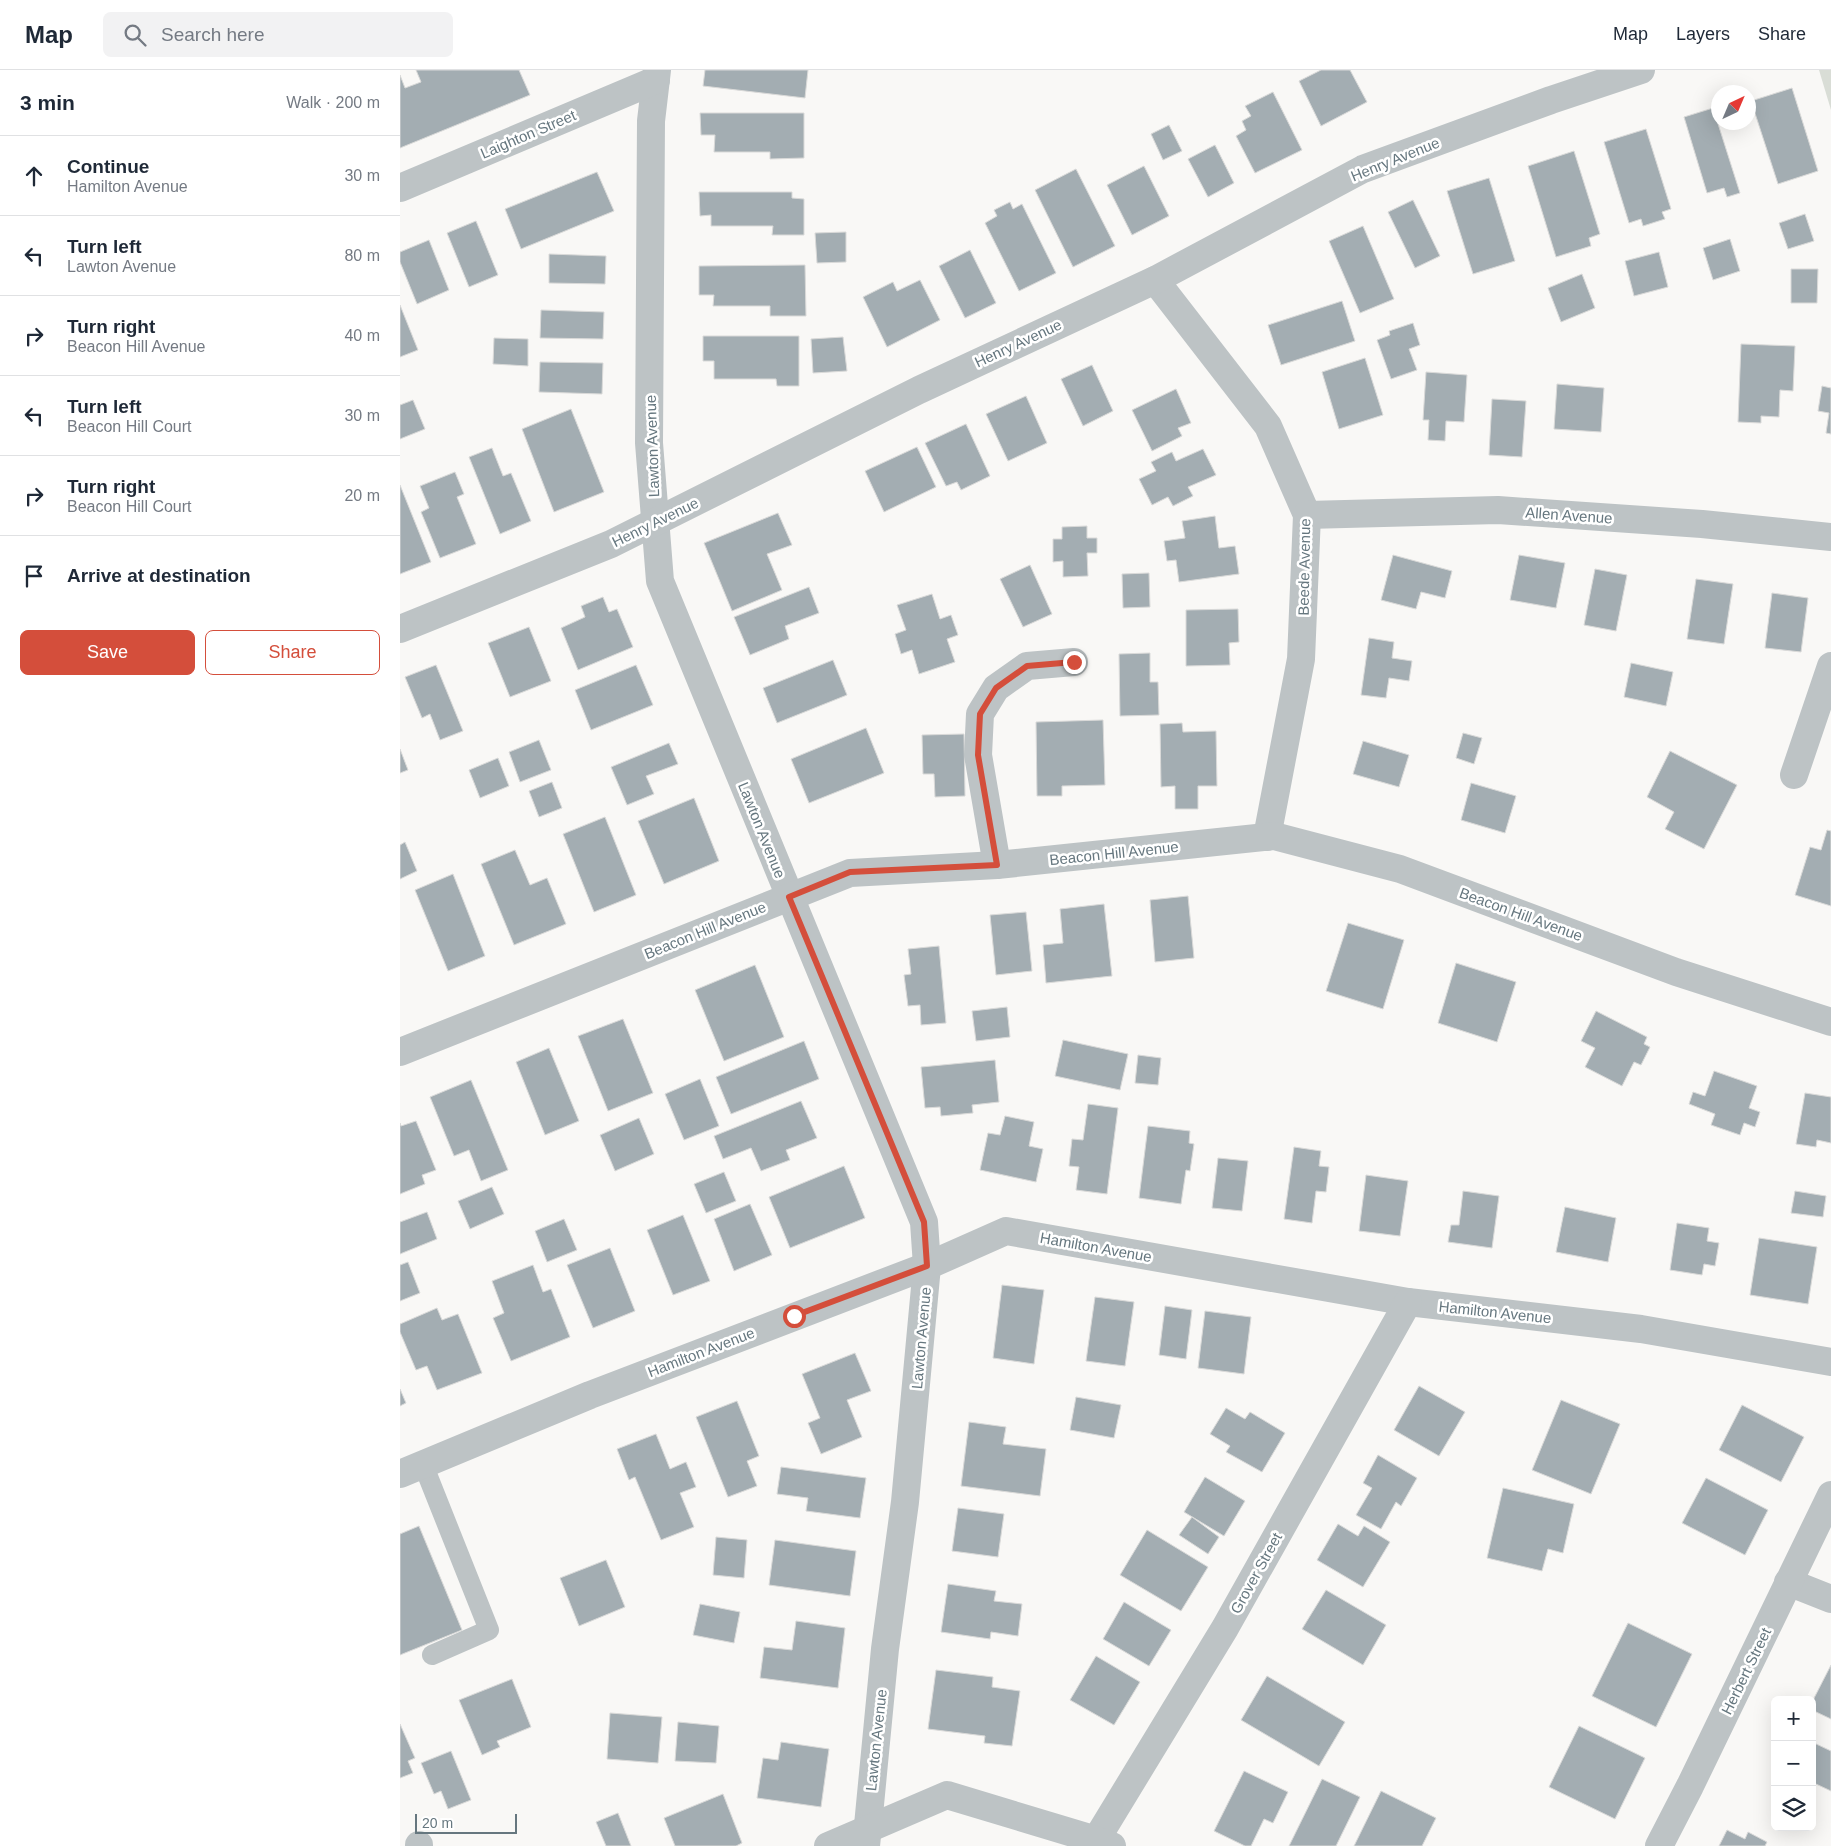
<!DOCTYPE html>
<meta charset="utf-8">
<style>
:root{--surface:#fff;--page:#f2f2f3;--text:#1f2937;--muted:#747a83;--line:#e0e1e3;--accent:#d44e3b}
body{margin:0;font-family:Arial,sans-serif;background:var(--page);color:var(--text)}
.controls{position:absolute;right:15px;bottom:15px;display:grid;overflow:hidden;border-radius:8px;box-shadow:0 5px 20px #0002}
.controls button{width:45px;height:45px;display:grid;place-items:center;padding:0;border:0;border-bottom:1px solid var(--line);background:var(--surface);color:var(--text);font:25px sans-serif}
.compass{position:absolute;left:1311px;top:15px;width:45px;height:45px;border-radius:50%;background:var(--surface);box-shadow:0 5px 20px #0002;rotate:44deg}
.scale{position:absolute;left:15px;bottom:12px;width:102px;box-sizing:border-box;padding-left:5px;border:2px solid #66777f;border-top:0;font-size:14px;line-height:18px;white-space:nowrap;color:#66777f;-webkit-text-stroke:4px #fff;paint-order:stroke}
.stop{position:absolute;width:15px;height:15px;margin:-11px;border:4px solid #d44e3b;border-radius:50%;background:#fff}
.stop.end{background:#d44e3b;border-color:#fff;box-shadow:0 1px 5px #0008}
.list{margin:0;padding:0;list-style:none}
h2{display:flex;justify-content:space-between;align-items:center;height:65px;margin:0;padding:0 20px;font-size:21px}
h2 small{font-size:16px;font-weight:400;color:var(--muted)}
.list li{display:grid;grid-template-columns:32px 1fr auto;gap:15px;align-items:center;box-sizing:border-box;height:80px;padding:0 20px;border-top:1px solid var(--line)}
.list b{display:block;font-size:19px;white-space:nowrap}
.list p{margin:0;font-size:16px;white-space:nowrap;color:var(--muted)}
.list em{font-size:16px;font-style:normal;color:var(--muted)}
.actions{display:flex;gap:10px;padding:15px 20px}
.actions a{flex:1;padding:11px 0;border:1px solid var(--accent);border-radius:8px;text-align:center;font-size:18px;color:var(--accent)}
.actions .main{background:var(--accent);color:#fff}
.icon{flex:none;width:28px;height:28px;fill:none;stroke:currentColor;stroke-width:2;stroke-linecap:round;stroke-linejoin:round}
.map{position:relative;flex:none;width:1431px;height:1776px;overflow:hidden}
header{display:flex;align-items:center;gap:30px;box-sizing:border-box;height:70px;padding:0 25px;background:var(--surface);border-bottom:1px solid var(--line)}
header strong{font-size:24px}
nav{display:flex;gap:28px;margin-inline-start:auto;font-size:18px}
.search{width:350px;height:45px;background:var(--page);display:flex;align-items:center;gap:12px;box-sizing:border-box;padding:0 18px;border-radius:8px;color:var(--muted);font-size:19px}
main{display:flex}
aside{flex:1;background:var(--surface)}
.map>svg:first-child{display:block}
.green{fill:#d9ddd6}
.building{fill:#a3adb2;stroke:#dadad9}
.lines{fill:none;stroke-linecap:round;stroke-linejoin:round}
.service{stroke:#bdc3c5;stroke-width:20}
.minor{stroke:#bdc3c5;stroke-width:28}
.route{stroke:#d44e3b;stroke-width:6}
.labels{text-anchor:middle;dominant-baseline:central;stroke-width:5;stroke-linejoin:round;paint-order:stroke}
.street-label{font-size:15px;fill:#66777f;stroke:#fff}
</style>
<header>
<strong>Map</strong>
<div class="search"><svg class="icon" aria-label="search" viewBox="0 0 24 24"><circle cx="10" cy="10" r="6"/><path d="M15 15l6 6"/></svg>Search here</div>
<nav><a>Map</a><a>Layers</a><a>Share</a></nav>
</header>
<main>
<aside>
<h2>3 min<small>Walk · 200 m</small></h2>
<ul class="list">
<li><svg class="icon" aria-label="ahead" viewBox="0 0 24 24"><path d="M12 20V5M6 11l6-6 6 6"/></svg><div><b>Continue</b><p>Hamilton Avenue</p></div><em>30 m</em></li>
<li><svg class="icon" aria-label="left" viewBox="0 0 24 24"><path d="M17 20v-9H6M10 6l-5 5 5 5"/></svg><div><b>Turn left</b><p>Lawton Avenue</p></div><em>80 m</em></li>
<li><svg class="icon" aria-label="right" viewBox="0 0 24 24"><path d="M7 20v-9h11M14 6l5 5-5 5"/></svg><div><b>Turn right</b><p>Beacon Hill Avenue</p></div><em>40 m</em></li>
<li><svg class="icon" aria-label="left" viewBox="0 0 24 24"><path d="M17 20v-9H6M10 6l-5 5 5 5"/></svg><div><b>Turn left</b><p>Beacon Hill Court</p></div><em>30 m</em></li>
<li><svg class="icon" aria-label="right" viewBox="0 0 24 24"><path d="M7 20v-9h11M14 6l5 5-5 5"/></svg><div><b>Turn right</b><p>Beacon Hill Court</p></div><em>20 m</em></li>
<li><svg class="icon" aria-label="arrive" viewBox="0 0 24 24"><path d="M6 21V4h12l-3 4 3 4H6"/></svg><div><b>Arrive at destination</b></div></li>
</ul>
<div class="actions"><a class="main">Save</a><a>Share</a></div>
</aside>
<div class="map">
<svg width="1431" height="1776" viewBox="0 0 1431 1776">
<rect width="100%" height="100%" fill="#f9f8f6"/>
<polygon class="green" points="1419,0 1431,0 1431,40"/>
<g class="building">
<polygon points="16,0 119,0 130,25 0,78 0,5 5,18 21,12"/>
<polygon points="305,0 408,0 405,28 303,16"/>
<polygon points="921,0 950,0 967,32 921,56 899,11"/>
<polygon points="1392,18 1418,101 1378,114 1351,31"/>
<polygon points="873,22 902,80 855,103 836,66 846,60 842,51 851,46 845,36"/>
<polygon points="1313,38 1340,123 1327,127 1324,118 1307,123 1284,47"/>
<polygon points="300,43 404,43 404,88 370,89 370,82 314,82 315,65 301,65"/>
<polygon points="769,55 782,81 763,90 751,64"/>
<polygon points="1246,59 1271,139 1262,142 1265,149 1243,156 1241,149 1229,153 1204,72"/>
<polygon points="815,75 834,113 808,127 788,89"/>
<polygon points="1174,81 1200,164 1189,168 1191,176 1156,187 1128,96"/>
<polygon points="744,96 769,146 732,165 707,115"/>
<polygon points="676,99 715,176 673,197 635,120"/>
<polygon points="197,102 214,141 121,179 105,139"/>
<polygon points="1089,108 1115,191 1073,204 1047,121"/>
<polygon points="299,122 392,122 392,128 404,129 404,165 372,165 373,156 311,156 311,145 300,146"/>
<polygon points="1013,130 1040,186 1015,198 988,142"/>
<polygon points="610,132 613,139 622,134 656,203 619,221 585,153 597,146 594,140"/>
<polygon points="1405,144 1414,171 1388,179 1379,153"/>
<polygon points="76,151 98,205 69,217 47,163"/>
<polygon points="963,156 994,229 960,243 929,171"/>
<polygon points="446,162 446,192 417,193 415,163"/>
<polygon points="1330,169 1340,201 1313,210 1303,178"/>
<polygon points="29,170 49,220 17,234 0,192 0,182"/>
<polygon points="570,180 596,233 565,248 539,196"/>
<polygon points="1259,182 1268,217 1234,226 1225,191"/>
<polygon points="149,184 206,186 205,214 149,213"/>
<polygon points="405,195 406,246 370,246 370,236 313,236 314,225 299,225 299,196"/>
<polygon points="1391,199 1418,199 1417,233 1391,233"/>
<polygon points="1182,204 1195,238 1161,252 1148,218"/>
<polygon points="520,210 540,250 487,277 463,227 493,212 497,221"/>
<polygon points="942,231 955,271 881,295 868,255"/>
<polygon points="0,235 18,280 0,287"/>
<polygon points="141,240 204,242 203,269 140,268"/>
<polygon points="1013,253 1020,275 1009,279 1017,300 991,309 977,270 990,265 989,261"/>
<polygon points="303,266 399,266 399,316 377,316 376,309 314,309 314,291 303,291"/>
<polygon points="443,267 447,301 413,303 411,269"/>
<polygon points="94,268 128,269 128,296 93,294"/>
<polygon points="1341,274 1395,276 1393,321 1380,320 1379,347 1361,346 1361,353 1338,352"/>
<polygon points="965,288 983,345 939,359 922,302"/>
<polygon points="140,292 203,293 202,324 139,322"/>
<polygon points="692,295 713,341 683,356 661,309"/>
<polygon points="1026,302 1067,305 1064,352 1046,351 1045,371 1028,370 1029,350 1023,350"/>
<polygon points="1157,314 1204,318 1201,362 1154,359"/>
<polygon points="1422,316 1431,318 1431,364 1426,363 1429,343 1418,341"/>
<polygon points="776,319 791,353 778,358 782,366 752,381 732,340"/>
<polygon points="626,326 647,373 608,391 586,344"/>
<polygon points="1092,329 1126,331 1122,387 1089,385"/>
<polygon points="13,330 25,359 0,369 0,335"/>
<polygon points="171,339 204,422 154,442 122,359"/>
<polygon points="566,354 590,406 561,420 557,412 546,416 525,373"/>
<polygon points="517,377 536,417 484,442 465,401"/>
<polygon points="92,378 103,406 111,403 131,451 100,464 69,387"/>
<polygon points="803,379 816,405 788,417 793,426 773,436 768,427 752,435 739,409 756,401 751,392 772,382 776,391"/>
<polygon points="55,402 64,424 57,427 76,474 40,488 21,442 29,438 20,416"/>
<polygon points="0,415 31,492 0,504"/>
<polygon points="378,443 392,475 367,484 382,520 332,541 304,473"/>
<polygon points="815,446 819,478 835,476 839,504 779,512 776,490 767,491 764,471 785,468 782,451"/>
<polygon points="687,456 687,468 697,468 697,483 687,483 688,506 663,507 663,491 653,492 653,469 662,469 662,457"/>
<polygon points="993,485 1052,501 1045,528 1021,522 1016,539 981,530"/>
<polygon points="1119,485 1165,493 1156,538 1110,530"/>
<polygon points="630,495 652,544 623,557 600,509"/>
<polygon points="1195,499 1227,505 1216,561 1184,555"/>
<polygon points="749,503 750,537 723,538 722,504"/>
<polygon points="1296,509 1333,514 1324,574 1287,569"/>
<polygon points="409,517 419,543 385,556 389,569 350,585 334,547"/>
<polygon points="1372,523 1408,528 1401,582 1365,578"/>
<polygon points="532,524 540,549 551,545 558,565 547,569 555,592 519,604 512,580 501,584 495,564 506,560 497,535"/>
<polygon points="203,527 209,542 217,539 233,577 178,600 161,558 185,547 181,536"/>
<polygon points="838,539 839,572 829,573 830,595 786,596 786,540"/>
<polygon points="129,557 151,611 110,627 88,573"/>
<polygon points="969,568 994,572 992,588 1012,591 1009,611 989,608 986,628 961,625"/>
<polygon points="750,583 750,612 758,612 759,645 720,646 719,584"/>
<polygon points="433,590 447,625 377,653 363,618"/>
<polygon points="1231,593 1273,602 1266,636 1224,627"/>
<polygon points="36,595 63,661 40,670 30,644 22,648 5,607"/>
<polygon points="236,595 253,635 191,660 175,620"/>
<polygon points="703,650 705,715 662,716 662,726 637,726 636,652"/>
<polygon points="782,653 783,662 816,661 817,716 798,716 798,739 775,739 775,716 761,717 760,654"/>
<polygon points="466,658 484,703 409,733 391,689"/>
<polygon points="1063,663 1082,668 1074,694 1056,688"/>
<polygon points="564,664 565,726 535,727 534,704 523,704 522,665"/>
<polygon points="139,670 151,700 120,712 109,682"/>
<polygon points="963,671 1009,685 999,717 953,704"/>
<polygon points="269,673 278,694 246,706 254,724 227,735 211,697"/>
<polygon points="0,679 8,700 0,703"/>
<polygon points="1270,681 1337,715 1304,779 1265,759 1274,742 1247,727"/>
<polygon points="98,688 109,716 80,728 69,700"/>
<polygon points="152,712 162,738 139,747 129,721"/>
<polygon points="1071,713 1116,726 1105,763 1061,750"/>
<polygon points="294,728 319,791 264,814 238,751"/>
<polygon points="205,747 236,825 194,842 163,764"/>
<polygon points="1427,760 1431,761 1431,836 1395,825 1410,777 1421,780"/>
<polygon points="5,772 17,801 0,809 0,775"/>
<polygon points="115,780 130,815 147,808 166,854 114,875 81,794"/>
<polygon points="53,804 85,886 48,901 15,820"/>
<polygon points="788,826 794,888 755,892 750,830"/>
<polygon points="704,834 712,906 646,913 643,875 663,873 660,839"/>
<polygon points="626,842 632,901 596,905 590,845"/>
<polygon points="948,853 1004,870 983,939 926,921"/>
<polygon points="539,876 546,953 521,955 520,935 508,936 504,905 511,904 508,879"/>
<polygon points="1056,893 1116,912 1097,972 1038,953"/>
<polygon points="355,895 384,967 324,991 295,920"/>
<polygon points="607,937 610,967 576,971 572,941"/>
<polygon points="1196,941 1247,967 1244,974 1250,977 1241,995 1234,992 1222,1016 1185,997 1195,978 1181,971"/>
<polygon points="223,949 253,1023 208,1041 178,966"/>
<polygon points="663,970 728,984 720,1020 655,1006"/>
<polygon points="404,971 419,1009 331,1044 316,1007"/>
<polygon points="149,978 179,1051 145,1065 116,992"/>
<polygon points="738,985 761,988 758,1015 735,1013"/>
<polygon points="595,990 599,1032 572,1035 573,1043 541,1046 540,1037 525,1038 521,997"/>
<polygon points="1314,1001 1357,1016 1349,1038 1360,1042 1355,1057 1344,1053 1340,1065 1311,1055 1315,1044 1289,1034 1293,1022 1305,1026"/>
<polygon points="300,1009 319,1056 284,1070 265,1024"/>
<polygon points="71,1010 108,1100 81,1111 69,1080 54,1086 30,1027"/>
<polygon points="1405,1023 1431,1027 1431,1073 1417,1070 1416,1077 1396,1074"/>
<polygon points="401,1031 417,1068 386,1080 390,1090 361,1101 351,1078 323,1089 314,1066"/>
<polygon points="688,1034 718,1038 707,1124 676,1120 679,1097 669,1096 672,1069 683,1070"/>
<polygon points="605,1046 634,1052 629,1076 643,1079 636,1112 580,1100 588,1063 600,1065"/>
<polygon points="239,1048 254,1084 215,1101 200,1065"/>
<polygon points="16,1051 36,1100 22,1105 25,1114 0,1124 0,1053 1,1056"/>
<polygon points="748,1056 790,1061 789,1073 794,1074 790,1101 786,1100 781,1134 739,1128"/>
<polygon points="894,1077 921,1081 919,1096 929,1097 926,1122 916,1121 912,1153 884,1149"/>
<polygon points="818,1088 848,1091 842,1141 812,1138"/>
<polygon points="444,1096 465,1148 390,1178 369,1127"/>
<polygon points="324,1102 336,1131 306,1143 294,1114"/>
<polygon points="966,1105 1008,1111 1000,1166 959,1161"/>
<polygon points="92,1117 104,1144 70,1159 58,1131"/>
<polygon points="1063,1121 1099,1126 1092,1178 1048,1172 1051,1155 1059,1155"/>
<polygon points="1395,1121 1426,1126 1423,1147 1391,1143"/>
<polygon points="350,1134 372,1185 334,1201 314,1149"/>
<polygon points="1165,1137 1216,1148 1208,1192 1156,1182"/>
<polygon points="27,1142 37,1169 0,1184 0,1152"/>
<polygon points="283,1145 310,1211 273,1225 247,1160"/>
<polygon points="164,1149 177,1180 147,1192 135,1161"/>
<polygon points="1277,1153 1309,1158 1307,1171 1319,1173 1315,1196 1304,1194 1302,1205 1270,1200"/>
<polygon points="1359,1168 1417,1177 1408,1234 1350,1225"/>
<polygon points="210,1178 235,1241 193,1258 167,1195"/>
<polygon points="8,1192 20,1223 0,1231 0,1195"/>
<polygon points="133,1195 143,1222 151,1219 170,1267 111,1291 93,1248 104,1243 92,1211"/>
<polygon points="602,1215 644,1220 634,1294 593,1288"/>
<polygon points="695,1227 734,1232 725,1296 686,1291"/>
<polygon points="765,1236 792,1240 786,1289 759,1285"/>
<polygon points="37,1238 42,1250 58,1244 82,1303 37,1320 27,1296 16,1300 0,1262 0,1254"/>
<polygon points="805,1241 851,1247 844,1304 798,1298"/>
<polygon points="455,1283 471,1321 447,1330 462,1367 421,1384 408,1353 420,1348 402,1304"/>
<polygon points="1019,1316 1065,1342 1039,1386 994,1360"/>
<polygon points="0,1319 6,1333 0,1336"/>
<polygon points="676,1327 721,1335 714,1368 670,1360"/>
<polygon points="1161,1330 1220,1354 1191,1424 1132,1400"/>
<polygon points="337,1331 359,1386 347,1391 357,1416 328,1427 296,1347"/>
<polygon points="1342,1335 1404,1367 1381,1412 1319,1380"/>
<polygon points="826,1338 845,1349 850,1342 885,1363 862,1402 826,1382 830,1376 810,1364"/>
<polygon points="569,1352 606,1357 603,1374 646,1379 640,1426 561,1416"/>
<polygon points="256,1364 270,1399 286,1392 296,1417 280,1423 294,1457 261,1470 235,1407 229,1410 217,1379"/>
<polygon points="978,1385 1017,1408 1001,1436 996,1432 981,1459 956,1445 972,1418 963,1413"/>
<polygon points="381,1397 466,1408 460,1448 406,1441 408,1428 377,1424"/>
<polygon points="805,1407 845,1431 824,1466 784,1442"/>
<polygon points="1306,1408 1368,1440 1345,1485 1282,1453"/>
<polygon points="1103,1418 1174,1434 1163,1483 1148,1479 1142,1501 1087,1488"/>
<polygon points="558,1438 604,1444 598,1487 552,1481"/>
<polygon points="792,1447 819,1467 808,1484 779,1465"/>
<polygon points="938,1454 958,1466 964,1456 990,1472 963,1517 917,1490"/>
<polygon points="19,1456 62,1560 0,1585 0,1464"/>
<polygon points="747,1460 808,1497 781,1541 720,1505"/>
<polygon points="316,1467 347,1470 344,1508 313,1505"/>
<polygon points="375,1470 456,1481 450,1526 369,1515"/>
<polygon points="206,1490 225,1537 179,1556 160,1508"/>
<polygon points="548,1514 596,1521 594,1531 622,1534 618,1566 591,1562 590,1569 541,1562"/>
<polygon points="926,1520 986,1555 963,1595 902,1559"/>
<polygon points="724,1532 771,1560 749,1596 703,1569"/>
<polygon points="300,1534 340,1542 334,1573 293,1565"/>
<polygon points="396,1551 445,1558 438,1618 360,1608 364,1577 392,1580"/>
<polygon points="1228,1553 1292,1584 1256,1657 1192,1626"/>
<polygon points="696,1586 740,1612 714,1655 670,1630"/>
<polygon points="1431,1595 1431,1649 1412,1640 1412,1632"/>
<polygon points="536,1600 593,1607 592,1617 620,1621 612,1676 584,1673 585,1666 528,1659"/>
<polygon points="867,1606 945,1652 919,1696 841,1650"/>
<polygon points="112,1609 131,1657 97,1671 100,1677 82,1685 59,1630"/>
<polygon points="210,1643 262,1647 258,1693 207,1689"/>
<polygon points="278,1652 319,1656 316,1693 275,1691"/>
<polygon points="0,1654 15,1688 8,1691 13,1703 0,1708"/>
<polygon points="1179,1656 1245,1688 1215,1749 1149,1717"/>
<polygon points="381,1672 429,1679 421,1737 357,1728 363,1688 378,1690"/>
<polygon points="1412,1672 1431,1681 1431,1721 1416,1714 1412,1721"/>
<polygon points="51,1681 71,1730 48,1739 41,1721 34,1724 21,1693"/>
<polygon points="844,1701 888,1722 873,1753 864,1749 851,1776 845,1776 814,1761"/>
<polygon points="922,1709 960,1727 936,1776 889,1776"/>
<polygon points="981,1721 1036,1748 1022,1776 954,1776"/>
<polygon points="323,1724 342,1773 336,1776 275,1776 264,1748"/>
<polygon points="218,1743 231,1776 206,1776 196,1752"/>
<polygon points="1327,1760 1345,1769 1348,1762 1367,1772 1365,1776 1319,1776"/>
</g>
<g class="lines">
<polyline class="service" points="23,1394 89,1560 32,1585"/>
<g class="minor">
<polyline points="257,0 251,51 249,373 260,511 524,1152 527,1196 505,1432 485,1579 466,1776"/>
<polyline points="0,118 256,10"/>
<polyline points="755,210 868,356 907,445 901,589 867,767"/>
<polyline points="907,445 1098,440 1302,454 1431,467"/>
<polyline points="0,559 211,474 519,320 755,210 963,99 1151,30 1241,0"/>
<polyline points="1394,705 1431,596"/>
<polyline points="597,795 578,685 580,644 596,618 627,596 674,592"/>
<polyline points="0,982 450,803 597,795 874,766 1000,799 1276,902 1431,952"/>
<polyline points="0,1404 190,1325 527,1196 606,1161 1008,1232 1241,1259 1431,1292"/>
<polyline points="1388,1512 1431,1529"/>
<polyline points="696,1770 825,1558 1008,1232"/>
<polyline points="19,1775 19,1776"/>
<polyline points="428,1776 547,1725 696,1770 712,1776"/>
<polyline points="1259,1776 1290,1716 1431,1425"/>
</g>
</g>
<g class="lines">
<polyline class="route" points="394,1246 527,1196 524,1152 389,827 450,802 597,795 578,685 580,644 596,618 627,596 674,592"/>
</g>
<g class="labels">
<g class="street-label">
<text transform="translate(128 64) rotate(-23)">Laighton Street</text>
<text transform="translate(995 89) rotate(-22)">Henry Avenue</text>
<text transform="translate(618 273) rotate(-25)">Henry Avenue</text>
<text transform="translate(252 376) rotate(-92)">Lawton Avenue</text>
<text transform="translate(1169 445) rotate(4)">Allen Avenue</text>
<text transform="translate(255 452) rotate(-26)">Henry Avenue</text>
<text transform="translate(904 497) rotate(-89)">Beede Avenue</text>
<text transform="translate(362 760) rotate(68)">Lawton Avenue</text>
<text transform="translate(714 783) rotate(-6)">Beacon Hill Avenue</text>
<text transform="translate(1121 844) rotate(20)">Beacon Hill Avenue</text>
<text transform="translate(305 860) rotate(-22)">Beacon Hill Avenue</text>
<text transform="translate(696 1177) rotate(10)">Hamilton Avenue</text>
<text transform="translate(1095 1242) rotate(6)">Hamilton Avenue</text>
<text transform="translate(521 1268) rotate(-85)">Lawton Avenue</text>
<text transform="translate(301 1282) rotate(-21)">Hamilton Avenue</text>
<text transform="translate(856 1503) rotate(-61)">Grover Street</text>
<text transform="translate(1346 1601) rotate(-64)">Herbert Street</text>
<text transform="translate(476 1670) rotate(-84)">Lawton Avenue</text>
</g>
</g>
</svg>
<div class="controls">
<button>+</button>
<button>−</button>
<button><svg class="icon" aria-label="layers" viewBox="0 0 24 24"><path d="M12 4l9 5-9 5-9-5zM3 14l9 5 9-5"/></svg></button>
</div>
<svg class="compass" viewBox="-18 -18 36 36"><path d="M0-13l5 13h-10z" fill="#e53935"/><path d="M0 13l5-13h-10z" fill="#747a83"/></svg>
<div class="scale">20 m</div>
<div class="stop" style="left:394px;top:1246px"></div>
<div class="stop end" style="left:674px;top:592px"></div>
</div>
</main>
